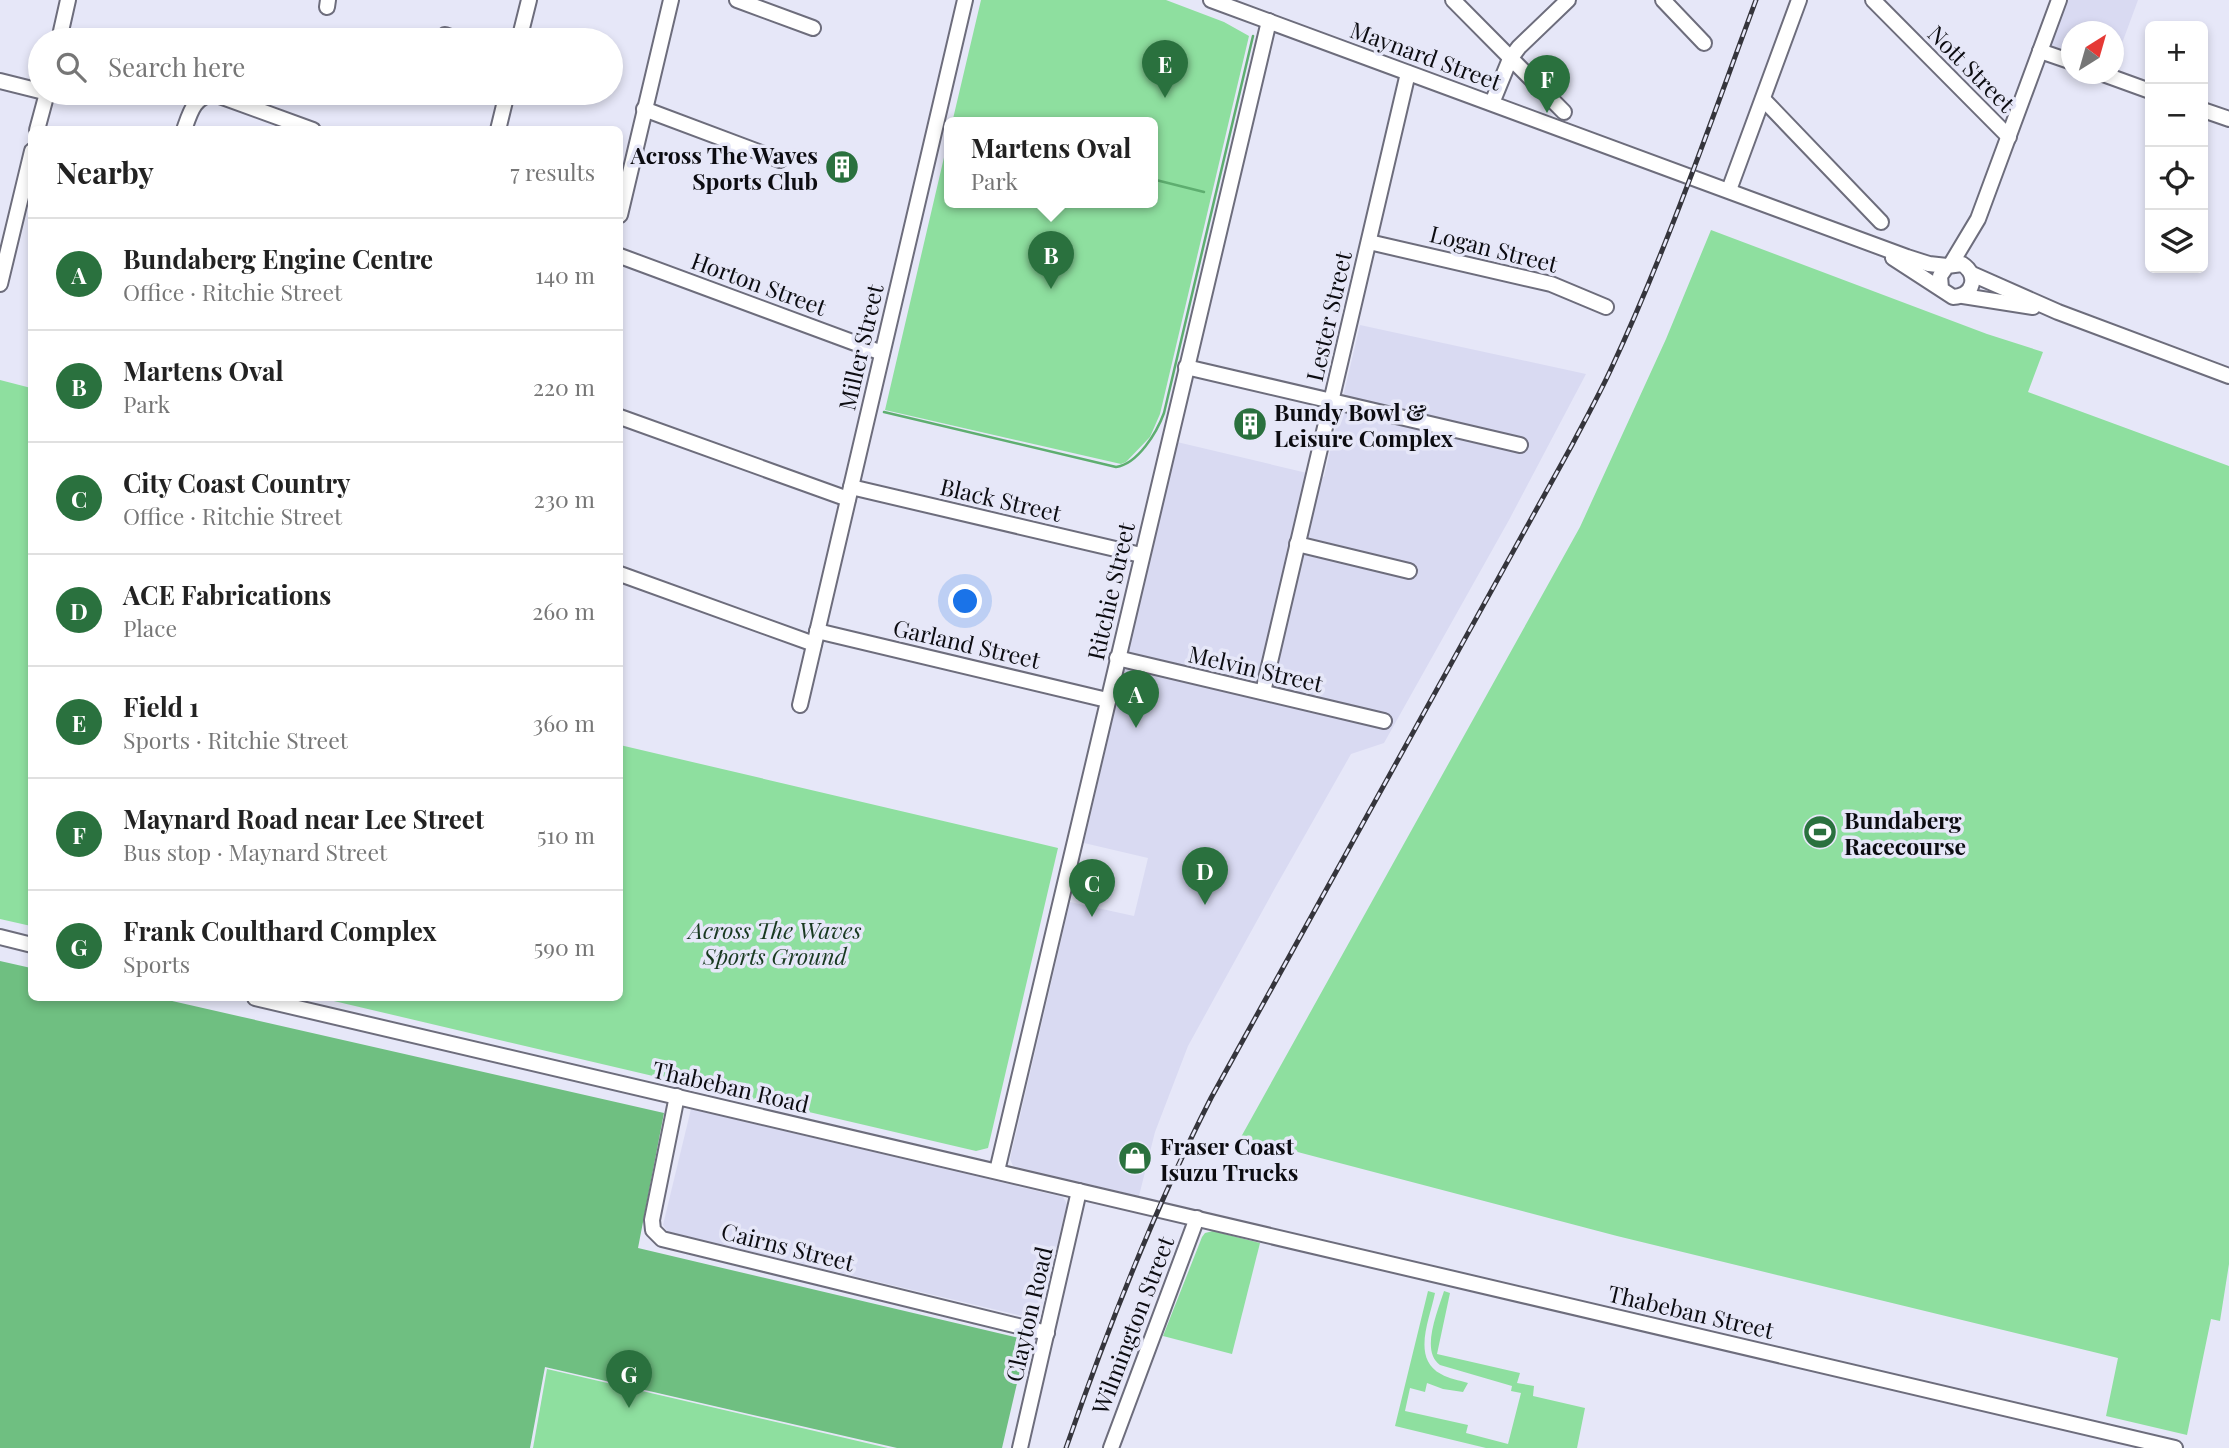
<!DOCTYPE html>
<meta charset="utf-8">
<style>
:root{--surface:#fff;--page:#f2f2f2;--text:#222;--muted:#767676;--line:#e0e0e0;--accent:#2a713e}
body{margin:0;font-family:"Playfair Display",serif;background:var(--page);color:var(--text)}
.controls{position:absolute;right:21px;top:21px;display:grid;overflow:hidden;border-radius:10px;box-shadow:0 4px 10px #0003}
.controls button{width:63px;height:63px;display:grid;place-items:center;padding:0;border:0;border-bottom:2px solid var(--line);background:var(--surface);color:var(--text);font:35px sans-serif}
.compass{position:absolute;left:2061px;top:21px;width:63px;height:63px;border-radius:50%;background:var(--surface);box-shadow:0 4px 10px #0003;rotate:37deg}
.you{position:absolute;left:966px;top:602px;width:24px;height:24px;margin:-18px;border:5px solid #fff;border-radius:50%;background:#1a73e8;box-shadow:0 0 0 10px #1a73e833}
.badge{display:grid;place-items:center;width:46px;height:46px;border-radius:50%;background:var(--accent);color:#fff;font-size:23px;font-weight:700}
.pin{position:absolute;translate:-50% -58px;filter:drop-shadow(0 2px 4px #0008)}
.pin::after{content:'';position:absolute;top:37px;width:24px;height:21px;background:inherit;clip-path:polygon(0 0,100% 0,50% 100%)}
.popup{position:absolute;left:944px;top:117px;width:214px;height:91px;box-sizing:border-box;display:grid;place-content:center;border-radius:10px;background:var(--surface);filter:drop-shadow(0 2px 5px #0005);font-size:23px;white-space:nowrap;color:var(--muted)}
.popup b{font-size:26px;color:var(--text)}
.popup::after{content:'';position:absolute;left:50%;top:100%;margin-left:-14px;border:14px solid transparent;border-top-color:var(--surface)}
.list{margin:0;padding:0;list-style:none}
h2{display:flex;justify-content:space-between;align-items:center;height:91px;margin:0;padding:0 28px;font-size:30px}
h2 small{font-size:23px;font-weight:400;color:var(--muted)}
.list li{display:grid;grid-template-columns:46px 1fr auto;gap:21px;align-items:center;box-sizing:border-box;height:112px;padding:0 28px;border-top:2px solid var(--line)}
.list b{display:block;font-size:26px;white-space:nowrap}
.list p{margin:0;font-size:23px;white-space:nowrap;color:var(--muted)}
.list em{font-size:23px;font-style:normal;color:var(--muted)}
.icon{flex:none;width:38px;height:38px;fill:none;stroke:currentColor;stroke-width:2;stroke-linecap:round;stroke-linejoin:round}
.map{position:relative;flex:none;width:2229px;height:1448px;overflow:hidden}
.search{position:absolute;background:var(--surface);box-shadow:0 4px 10px #0003;left:28px;top:28px;width:595px;height:77px;display:flex;align-items:center;gap:18px;box-sizing:border-box;padding:0 24px;border-radius:38px;color:var(--muted);font-size:26px}
.panel{position:absolute;background:var(--surface);box-shadow:0 4px 10px #0003;left:28px;top:126px;width:595px;height:875px;border-radius:10px}
.map>svg:first-child{display:block}
.built{fill:#d9daf2}
.green{fill:#8edf9f}
.forest{fill:#6fbf81}
.lines{fill:none;stroke-linecap:round;stroke-linejoin:round}
.stream{stroke:#5eae70;stroke-width:2.5}
.minor-casing{stroke:#6d6d7c;stroke-width:18}
.minor{stroke:#fff;stroke-width:14}
.rail-casing{stroke:#35353c;stroke-width:5}
.rail{stroke:#e6e7f8;stroke-width:2.5;stroke-dasharray:8;stroke-linecap:butt}
.labels{text-anchor:middle;dominant-baseline:central;stroke-width:7;stroke-linejoin:round;paint-order:stroke}
.street-label{font-size:23px;fill:#0c0c11;stroke:#e6e7f8}
.poi-label{font-size:23px;font-weight:bold;fill:#0c0c11;stroke:#e6e7f8;text-anchor:start}
.park-label{font-size:23px;font-style:italic;fill:#183920;stroke:#e6e7f8}
</style>
<div class="map">
<svg width="2229" height="1448" viewBox="0 0 2229 1448">
<rect width="100%" height="100%" fill="#e6e7f8"/>
<g class="built">
<polygon points="2060,0 2138,0 2114,65 2114,32 2072,32 2071,61 2042,50"/>
<polygon points="1360,325 1586,374 1509,520 1384,743 1351,754 1275,888 1188,1046 1155,1132 1139,1196 1013,1166 1010,1159 1070,902 1134,916 1148,858 1084,843 1177,442 1324,477"/>
<polygon points="691,1109 1063,1197 1067,1204 1039,1320 668,1232 663,1225"/>
</g>
<g class="green">
<polygon points="981,0 1166,0 1224,22 1249,36 1160,414 1150,437 1126,462 1121,464 885,410 949,136 950,203 1152,203 1152,123 952,123"/>
<polygon points="1711,230 1987,334 2043,352 2028,392 2229,466 2229,1264 2220,1321 2211,1319 2187,1435 2106,1416 2118,1358 1617,1236 1241,1137 1580,527 1666,339"/>
<polygon points="0,380 31,388 31,926 0,919"/>
<polygon points="620,745 1058,848 988,1148 976,1151 796,1109 799,1100 788,1097 785,1107 321,998 620,998"/>
<polygon points="1213,1231 1260,1243 1232,1354 1163,1336 1202,1237 1205,1233"/>
<path d="M1428 1291 1435 1293C1430 1319 1411 1358 1441 1374 1449 1379 1459 1380 1468 1383L1463 1392 1443 1389 1427 1383 1425 1392 1410 1388 1405 1411 1468 1425 1466 1433 1508 1444 1521 1393 1511 1391 1512 1386 1440 1365C1420 1351 1438 1311 1444 1291L1450 1293 1437 1354 1520 1373 1517 1383 1534 1386 1533 1396 1585 1408 1577 1448H1486L1395 1426Z"/>
<polygon points="547,1369 888,1448 533,1448"/>
</g>
<polygon class="forest" points="0,961 31,968 32,998 159,998 664,1113 638,1248 1027,1340 1002,1448 897,1448 545,1367 530,1448 0,1448"/>
<g class="lines">
<g class="stream">
<polyline points="1152,179 1204,192"/>
<path d="M884 412 1116 467C1138 464 1157 432 1164 413L1253 36"/>
</g>
<g class="minor-casing">
<g id="minor">
<polyline points="737,0 813,28"/>
<polyline points="1211,0 1907,257 1929,264 1947,266"/>
<polyline points="1453,0 1564,112"/>
<polyline points="1663,0 1704,43"/>
<polyline points="1873,0 2009,137"/>
<polyline points="327,7 328,0"/>
<polyline points="445,35 459,40"/>
<polyline points="59,40 68,0"/>
<polyline points="519,40 529,0"/>
<polyline points="2040,51 2072,62"/>
<polyline points="2103,74 2150,91"/>
<polyline points="0,81 40,91"/>
<polyline points="1763,99 1881,222"/>
<polyline points="1492,103 1510,59 1519,47 1568,0"/>
<polyline points="644,109 780,160"/>
<polyline points="2203,110 2229,119"/>
<polyline points="37,130 47,93"/>
<path d="M184 130C190 113 194 96 214 94L313 130"/>
<polyline points="498,130 507,93"/>
<polyline points="1729,190 1799,0"/>
<polyline points="620,215 671,0"/>
<polyline points="1369,242 1551,284 1606,307"/>
<polyline points="620,256 882,353"/>
<path d="M1893 258 1953 297C1974 296 1979 275 1962 264L1947 266 1940 276 1941 288"/>
<polyline points="1951,264 1978,219 2059,0"/>
<polyline points="1972,274 2058,312 2229,376"/>
<polyline points="0,284 32,151"/>
<polyline points="1963,296 2033,307"/>
<polyline points="1186,367 1520,445"/>
<polyline points="620,417 848,499"/>
<polyline points="851,487 1141,555"/>
<polyline points="1297,544 1409,571"/>
<polyline points="620,574 814,644"/>
<polyline points="817,631 1107,700"/>
<polyline points="1117,658 1384,721"/>
<polyline points="1263,692 1408,73"/>
<polyline points="800,705 965,0"/>
<polyline points="0,937 32,945"/>
<polyline points="255,998 2175,1448"/>
<polyline points="677,1096 652,1220 653,1230 662,1239 1047,1333"/>
<polyline points="997,1171 1269,21"/>
<polyline points="1020,1448 1079,1191"/>
<polyline points="1111,1448 1197,1218"/>
</g>
</g>
<use href="#minor" class="minor"/>
<g class="rail-casing">
<path id="rail" d="M1066 1448C1108 1327 1153 1212 1211 1098L1572 445C1585 420 1599 395 1611 369 1667 249 1710 124 1756 0"/>
</g>
<use href="#rail" class="rail"/>
</g>
<defs>
<g id="building-disc" transform="scale(1.75)"><circle r="9.5" fill="#2a713e" stroke="#e6e7f8"/><path d="M-4-6H4V6H1V3H-1V6H-4ZM-2.5-4.3h1.7v1.8h-1.7ZM.8-4.3h1.7v1.8H.8ZM-2.5-1h1.7V.8h-1.7ZM.8-1h1.7V.8H.8Z" fill="#fff"/></g>
<g id="stadium-disc" transform="scale(1.75)"><circle r="9.5" fill="#2a713e" stroke="#e6e7f8"/><path d="M0-5a6.5 5 0 1 0 0 10a6.5 5 0 1 0 0-10ZM-3.5-1.8h7v3.6h-7Z" fill="#fff"/></g>
<g id="shop-disc" transform="scale(1.75)"><circle r="9.5" fill="#2a713e" stroke="#e6e7f8"/><path d="M-5-2.5h2.3a2.7 3.5 0 0 1 5.4 0H5L5.5 6h-11ZM-1.5-2.5h3a1.5 2.3 0 0 0-3 0Z" fill="#fff"/></g>
</defs>
<g fill-rule="evenodd">
<use href="#building-disc" x="842" y="167"/>
<use href="#building-disc" x="1250" y="424"/>
<use href="#stadium-disc" x="1820" y="832"/>
<use href="#shop-disc" x="1135" y="1158"/>
</g>
<g class="labels">
<g class="street-label">
<text transform="translate(1426 55) rotate(20)">Maynard Street</text>
<text transform="translate(1972 68) rotate(45)">Nott Street</text>
<text transform="translate(1494 248) rotate(14)">Logan Street</text>
<text transform="translate(759 283) rotate(20)">Horton Street</text>
<text transform="translate(1328 316) rotate(-77)">Lester Street</text>
<text transform="translate(860 347) rotate(-77)">Miller Street</text>
<text transform="translate(1001 499) rotate(13)">Black Street</text>
<text transform="translate(1110 591) rotate(-77)">Ritchie Street</text>
<text transform="translate(967 643) rotate(13)">Garland Street</text>
<text transform="translate(1256 668) rotate(13)">Melvin Street</text>
<text transform="translate(731 1086) rotate(13)">Thabeban Road</text>
<text transform="translate(788 1246) rotate(14)">Cairns Street</text>
<text transform="translate(1691 1311) rotate(13)">Thabeban Street</text>
<text transform="translate(1028 1314) rotate(-77)">Clayton Road</text>
<text transform="translate(1132 1325) rotate(-69)">Wilmington Street</text>
</g>
<g class="poi-label">
<text x="818" y="154" text-anchor="end">Across The Waves<tspan x="818" dy="26">Sports Club</tspan></text>
<text x="1274" y="411">Bundy Bowl &amp;<tspan x="1274" dy="26">Leisure Complex</tspan></text>
<text x="1844" y="819">Bundaberg<tspan x="1844" dy="26">Racecourse</tspan></text>
<text x="1160" y="1145">Fraser Coast<tspan x="1160" dy="26">Isuzu Trucks</tspan></text>
</g>
<g class="park-label">
<text x="775" y="929">Across The Waves<tspan x="775" dy="26">Sports Ground</tspan></text>
</g>
</g>
</svg>
<div class="controls">
<button>+</button>
<button>−</button>
<button><svg class="icon" aria-label="locate" viewBox="0 0 24 24"><circle cx="12" cy="12" r="6"/><path d="M12 2v4M12 18v4M2 12h4M18 12h4"/></svg></button>
<button><svg class="icon" aria-label="layers" viewBox="0 0 24 24"><path d="M12 4l9 5-9 5-9-5zM3 14l9 5 9-5"/></svg></button>
</div>
<svg class="compass" viewBox="-18 -18 36 36"><path d="M0-13l5 13h-10z" fill="#e53935"/><path d="M0 13l5-13h-10z" fill="#767676"/></svg>
<div class="you"></div>
<div class="pin badge" style="left:1136px;top:728px">A</div>
<div class="pin badge" style="left:1051px;top:289px">B</div>
<div class="popup"><b>Martens Oval</b>Park</div>
<div class="pin badge" style="left:1092px;top:917px">C</div>
<div class="pin badge" style="left:1205px;top:905px">D</div>
<div class="pin badge" style="left:1165px;top:98px">E</div>
<div class="pin badge" style="left:1547px;top:113px">F</div>
<div class="pin badge" style="left:629px;top:1408px">G</div>
<div class="search"><svg class="icon" aria-label="search" viewBox="0 0 24 24"><circle cx="10" cy="10" r="6"/><path d="M15 15l6 6"/></svg>Search here</div>
<section class="panel">
<h2>Nearby<small>7 results</small></h2>
<ul class="list">
<li><span class="badge">A</span><div><b>Bundaberg Engine Centre</b><p>Office · Ritchie Street</p></div><em>140 m</em></li>
<li><span class="badge">B</span><div><b>Martens Oval</b><p>Park</p></div><em>220 m</em></li>
<li><span class="badge">C</span><div><b>City Coast Country</b><p>Office · Ritchie Street</p></div><em>230 m</em></li>
<li><span class="badge">D</span><div><b>ACE Fabrications</b><p>Place</p></div><em>260 m</em></li>
<li><span class="badge">E</span><div><b>Field 1</b><p>Sports · Ritchie Street</p></div><em>360 m</em></li>
<li><span class="badge">F</span><div><b>Maynard Road near Lee Street</b><p>Bus stop · Maynard Street</p></div><em>510 m</em></li>
<li><span class="badge">G</span><div><b>Frank Coulthard Complex</b><p>Sports</p></div><em>590 m</em></li>
</ul>
</section>
</div>
